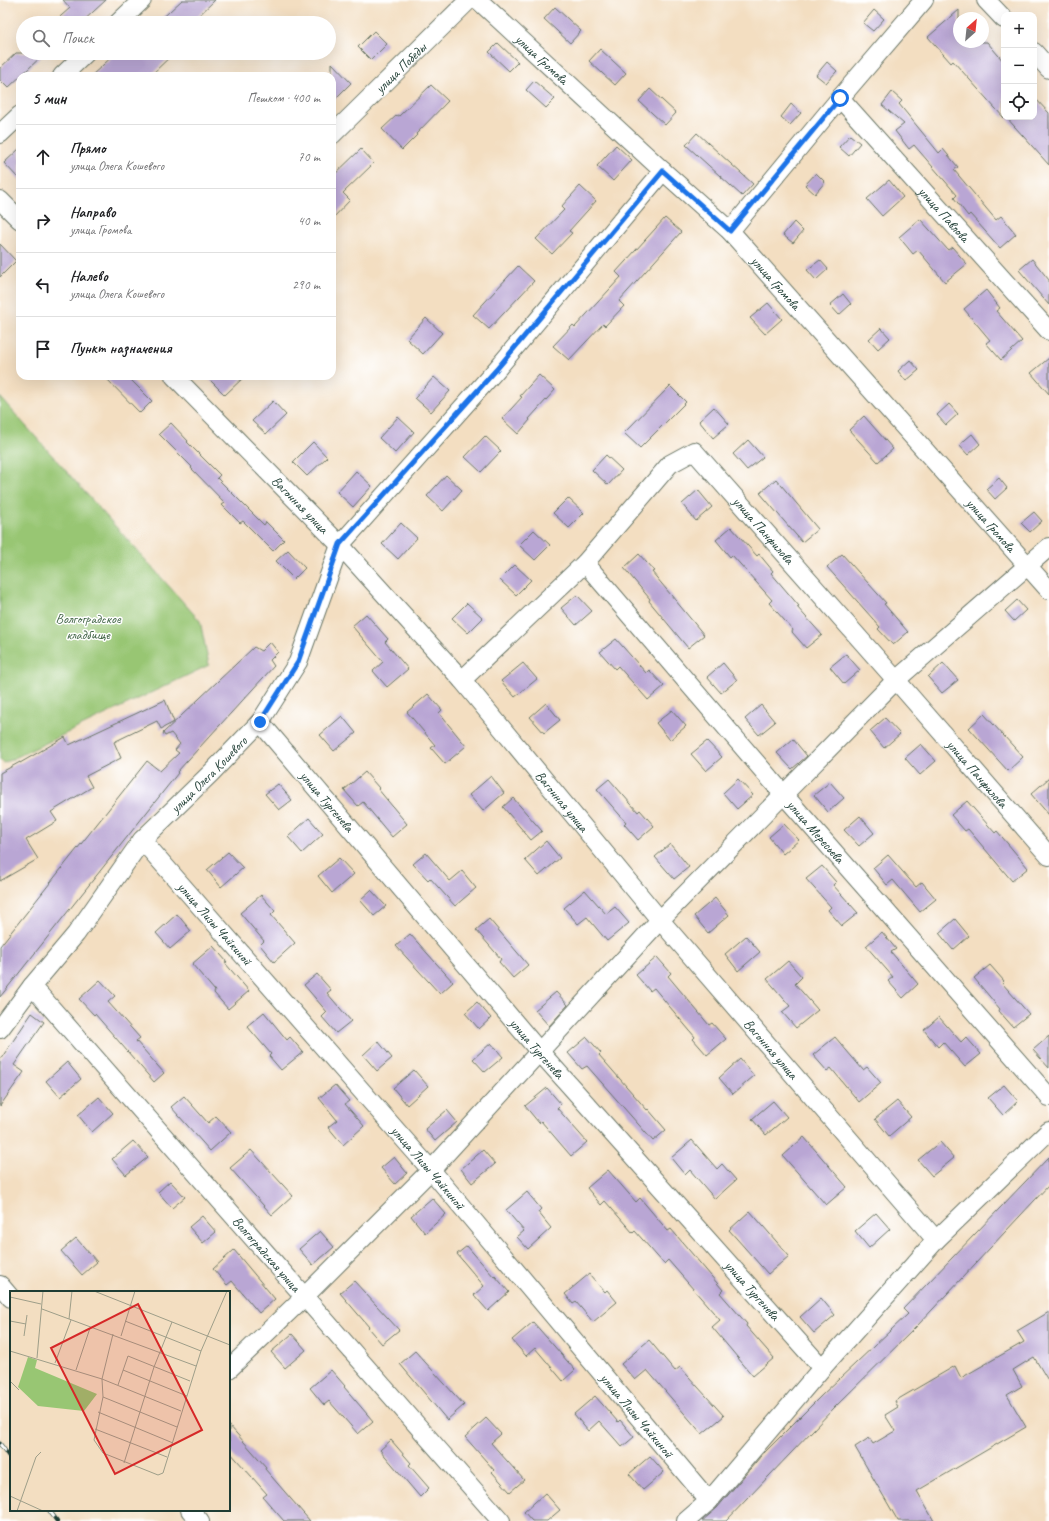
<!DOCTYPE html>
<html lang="ru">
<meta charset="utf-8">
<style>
:root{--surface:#fff;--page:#f6f6f6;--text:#202124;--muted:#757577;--line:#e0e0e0}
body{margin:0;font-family:Caveat,sans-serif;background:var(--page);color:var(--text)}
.controls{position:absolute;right:12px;top:12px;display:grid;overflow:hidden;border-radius:8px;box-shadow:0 4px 16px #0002}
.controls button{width:36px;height:36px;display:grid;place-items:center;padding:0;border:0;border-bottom:1px solid var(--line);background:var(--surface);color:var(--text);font:20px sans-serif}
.compass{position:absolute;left:953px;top:12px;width:36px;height:36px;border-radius:50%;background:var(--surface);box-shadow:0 4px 16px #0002;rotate:27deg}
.stop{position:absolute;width:12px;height:12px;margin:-9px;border:3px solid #1a73e8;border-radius:50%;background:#fff}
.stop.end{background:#1a73e8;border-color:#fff;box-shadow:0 1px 4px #0008}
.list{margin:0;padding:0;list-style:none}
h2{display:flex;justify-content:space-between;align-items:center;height:52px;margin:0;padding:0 16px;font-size:17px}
h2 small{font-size:13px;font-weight:400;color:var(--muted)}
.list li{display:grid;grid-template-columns:26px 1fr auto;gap:12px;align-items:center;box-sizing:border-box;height:64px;padding:0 16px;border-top:1px solid var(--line)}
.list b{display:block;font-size:15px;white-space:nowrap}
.list p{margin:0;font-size:13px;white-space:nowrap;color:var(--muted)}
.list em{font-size:13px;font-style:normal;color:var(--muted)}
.icon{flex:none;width:22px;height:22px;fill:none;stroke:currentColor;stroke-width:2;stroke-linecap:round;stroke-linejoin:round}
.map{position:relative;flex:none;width:1049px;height:1521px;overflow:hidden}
.search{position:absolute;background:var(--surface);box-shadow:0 4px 16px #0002;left:16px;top:16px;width:320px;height:44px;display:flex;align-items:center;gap:10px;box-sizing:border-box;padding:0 14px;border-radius:22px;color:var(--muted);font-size:15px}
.panel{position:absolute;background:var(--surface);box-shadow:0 4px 16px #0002;left:16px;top:72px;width:320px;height:308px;border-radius:12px}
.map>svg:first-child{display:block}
.green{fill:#98c673;stroke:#5c8254}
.building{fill:#b9a6d4}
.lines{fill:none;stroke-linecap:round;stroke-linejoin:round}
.minor-casing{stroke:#697565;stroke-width:20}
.minor{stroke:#fff;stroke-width:18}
.rail-casing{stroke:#1f3d34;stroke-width:4.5}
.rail{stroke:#fff;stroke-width:3;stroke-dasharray:9;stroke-linecap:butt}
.route{stroke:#1a73e8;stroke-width:5}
.labels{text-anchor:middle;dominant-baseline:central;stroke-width:3;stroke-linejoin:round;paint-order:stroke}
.street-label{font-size:14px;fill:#1f3d34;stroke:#fff}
.park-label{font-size:14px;fill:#436647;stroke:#fff}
.inset-road{fill:none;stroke:#9e9e89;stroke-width:1}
.view{fill:#d62828;fill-opacity:0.15;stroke:#d62828;stroke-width:2}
.inset-edge{fill:none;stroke:#1f3d34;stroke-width:2}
</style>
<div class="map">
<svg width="1049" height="1521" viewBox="0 0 1049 1521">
<rect width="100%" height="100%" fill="#fff"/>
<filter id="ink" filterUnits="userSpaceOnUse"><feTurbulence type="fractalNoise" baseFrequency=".025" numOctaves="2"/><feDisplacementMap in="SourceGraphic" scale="8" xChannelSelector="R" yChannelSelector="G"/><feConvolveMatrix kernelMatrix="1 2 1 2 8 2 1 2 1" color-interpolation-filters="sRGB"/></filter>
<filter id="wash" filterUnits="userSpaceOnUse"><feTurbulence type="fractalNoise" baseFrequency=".012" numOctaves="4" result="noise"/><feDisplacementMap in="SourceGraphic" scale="16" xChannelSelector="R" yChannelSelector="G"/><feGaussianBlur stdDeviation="0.9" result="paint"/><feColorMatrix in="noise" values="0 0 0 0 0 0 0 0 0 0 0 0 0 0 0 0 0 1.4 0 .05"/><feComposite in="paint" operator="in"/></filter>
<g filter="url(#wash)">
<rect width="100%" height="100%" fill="#f3dec1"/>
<polygon class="green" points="0,397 200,621 209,665 4,763 0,760"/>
<g id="blocks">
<g class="building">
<polygon points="63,0 106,0 81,23 53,23 70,8"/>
<polygon points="182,0 215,0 191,23 157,23"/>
<polygon points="555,7 581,31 570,43 544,19"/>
<polygon points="874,10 884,19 873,31 863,23"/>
<polygon points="959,10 959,42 987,42 1004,62 1004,118 953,61 951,63 928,37"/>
<polygon points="374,31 387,44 371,60 358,47"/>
<polygon points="498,43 518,62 509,71 489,52"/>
<polygon points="600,49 626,73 615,85 589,61"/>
<polygon points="16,53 45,53 8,88 0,80 0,68"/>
<polygon points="116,53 174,53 150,76 91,76"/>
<polygon points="827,62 837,71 826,83 816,75"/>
<polygon points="332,63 351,83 332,102"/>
<polygon points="534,81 555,99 546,108 526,90"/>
<polygon points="431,85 448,101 416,134 417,135 402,150 382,129 397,115 399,116"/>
<polygon points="650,89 676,113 665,125 639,101"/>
<polygon points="892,92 902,101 899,104 939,153 943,149 958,167 954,170 996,220 1001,216 1016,234 1000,248 970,214 968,216 954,198 957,195 914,145 909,149 895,131 904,124 882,105"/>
<polygon points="1034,97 1049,113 1049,165 1006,117 1034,117"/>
<polygon points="791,104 801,113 790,125 781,117"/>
<polygon points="697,133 753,184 742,196 686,145"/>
<polygon points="850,135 860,143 849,156 839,147"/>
<polygon points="616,145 632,160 613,181 597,166"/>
<polygon points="20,148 20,180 4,163"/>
<polygon points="361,149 374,163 343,193 350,200 332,219 332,177"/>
<polygon points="816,173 825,182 815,194 805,185"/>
<polygon points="889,180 903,197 882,216 867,199"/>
<polygon points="580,186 596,201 569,231 572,233 552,254 536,239 564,210 561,207"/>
<polygon points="665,218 681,232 619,301 624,306 605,326 603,324 569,360 553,346 573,325 575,327 621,277 616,272"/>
<polygon points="920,219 948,250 952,247 967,264 945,282 918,250 913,254 899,237"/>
<polygon points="794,222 803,231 793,243 783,235"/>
<polygon points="0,244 16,261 0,277"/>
<polygon points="1032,259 1049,280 1049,305 1019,270"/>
<polygon points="820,260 828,269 816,280 807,270"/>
<polygon points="518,266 534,281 489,329 473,315"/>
<polygon points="986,290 1000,308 996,311 1022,341 1001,360 986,343 990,340 964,309"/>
<polygon points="843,294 851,304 839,315 830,305"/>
<polygon points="768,303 782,319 765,334 750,318"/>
<polygon points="426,318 442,333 423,354 407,339"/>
<polygon points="881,328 890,338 878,349 869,339"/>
<polygon points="1049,358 1049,394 1031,373"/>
<polygon points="910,360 919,370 906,381 898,371"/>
<polygon points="539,375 555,390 529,419 530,420 518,434 502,419 522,397 520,396"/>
<polygon points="104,376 127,376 152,401 140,413"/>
<polygon points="206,376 245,376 225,395"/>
<polygon points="434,377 450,391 431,412 415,398"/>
<polygon points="670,386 686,402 640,448 624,433"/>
<polygon points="273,401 286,415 266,434 252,421"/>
<polygon points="949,404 958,414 946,425 937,415"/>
<polygon points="714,407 729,424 713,438 699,421"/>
<polygon points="864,416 893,449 878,462 849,430"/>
<polygon points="398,417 414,432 395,453 379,438"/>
<polygon points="171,423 188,441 187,442 220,475 217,478 264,525 266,522 284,540 273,551 243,521 240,523 222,505 225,503 191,468 192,467 159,434"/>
<polygon points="972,434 980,444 968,455 959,445"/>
<polygon points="485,436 501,451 481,472 465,457"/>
<polygon points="748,440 763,457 747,470 733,454"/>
<polygon points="313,442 327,457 307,476 293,462"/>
<polygon points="606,455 622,470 608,485 592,470"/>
<polygon points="356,471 372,486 353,507 337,492"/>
<polygon points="446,475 462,490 443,511 427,496"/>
<polygon points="999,478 1007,488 995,499 986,489"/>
<polygon points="776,479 818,529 802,542 760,493"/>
<polygon points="698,490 712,507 696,521 682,504"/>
<polygon points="568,498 584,513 569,528 553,513"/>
<polygon points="1034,512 1042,521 1030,532 1021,523"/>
<polygon points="401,523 417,538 398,559 382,544"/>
<polygon points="731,527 757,556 759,554 773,571 771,573 799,606 797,607 822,635 806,648 792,632 793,630 769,603 772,600 732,555 730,557 716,540"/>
<polygon points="534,530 550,545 535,560 519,545"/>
<polygon points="288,550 305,568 294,579 276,561"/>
<polygon points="639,554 654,571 652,572 704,635 688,648 649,601 650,599 624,568"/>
<polygon points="842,554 886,603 884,604 908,632 893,645 878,629 880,627 827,567"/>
<polygon points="515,565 531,580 516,595 500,580"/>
<polygon points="577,595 592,611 576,625 561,608"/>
<polygon points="1017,600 1026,610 1014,621 1005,611"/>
<polygon points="467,603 483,618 468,633 452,618"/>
<polygon points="366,614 388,639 385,642 408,669 387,687 373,671 383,662 352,626"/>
<polygon points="616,639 646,673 649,670 664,686 648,700 618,666 615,669 600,652"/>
<polygon points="270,642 278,652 270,660 274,666 177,772 178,773 0,997 0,946 147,761 160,771 179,753 175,750 180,744 171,733 165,736 163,733 254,647 261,651"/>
<polygon points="846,654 860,670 844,684 830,667"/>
<polygon points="523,663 537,679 515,697 501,681"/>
<polygon points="723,663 737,680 721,693 707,677"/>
<polygon points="943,663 958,680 942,693 928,677"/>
<polygon points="428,694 442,710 439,713 466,746 445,764 431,748 435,745 407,712"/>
<polygon points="165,700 174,722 161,729 157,721 114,742 121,758 86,776 92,787 51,812 57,821 26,840 38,859 0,881 0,773 20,762 20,763 65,737 69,745"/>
<polygon points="546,703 560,720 544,733 530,717"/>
<polygon points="761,705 775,722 759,735 745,719"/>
<polygon points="672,710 686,726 670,740 656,723"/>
<polygon points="984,714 1023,757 1008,771 969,728"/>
<polygon points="342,716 356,733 334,751 320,735"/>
<polygon points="885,718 900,734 884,748 870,731"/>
<polygon points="793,739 807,756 792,769 777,753"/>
<polygon points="707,741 722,757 706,771 691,754"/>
<polygon points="921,744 936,761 920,775 905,758"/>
<polygon points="365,772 379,788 378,789 407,824 392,837 363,802 358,806 344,790"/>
<polygon points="491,776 504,793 483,811 469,795"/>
<polygon points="1049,778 1049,815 1031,794"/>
<polygon points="609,779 638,812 640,810 654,826 638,840 624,824 626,822 597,789"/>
<polygon points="738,779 753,795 737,809 723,793"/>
<polygon points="830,782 844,798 828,812 814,795"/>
<polygon points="278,784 292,800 279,810 265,794"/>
<polygon points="513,798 542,831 531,840 503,807"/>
<polygon points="967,801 995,833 997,831 1028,868 1012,881 968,829 965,831 951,815"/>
<polygon points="860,816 874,833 859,846 844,830"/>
<polygon points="309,818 323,834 302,853 288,837"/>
<polygon points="784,824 799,840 783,854 769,837"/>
<polygon points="546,841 560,858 539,876 525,860"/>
<polygon points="670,844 689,867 674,879 655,857"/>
<polygon points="228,852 243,868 221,887 207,870"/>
<polygon points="426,853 450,881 462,871 476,888 455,906 430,878 428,880 413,864"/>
<polygon points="888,855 916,887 922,882 936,899 920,912 893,880 887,885 873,868"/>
<polygon points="339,858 354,874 332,893 318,876"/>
<polygon points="822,866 836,882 833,885 858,913 842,926 828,910 831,907 806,879"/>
<polygon points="371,890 386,906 374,916 360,900"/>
<polygon points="585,890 606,914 615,907 629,923 607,941 587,917 578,924 564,908"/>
<polygon points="261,895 275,911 271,915 295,943 274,962 260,945 264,941 240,913"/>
<polygon points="715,898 729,915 708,933 694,916"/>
<polygon points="177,914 191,931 170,949 156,933"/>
<polygon points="489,919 528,965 513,978 499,962 501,959 476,930"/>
<polygon points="955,919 969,936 953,950 939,933"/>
<polygon points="882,932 896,949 891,952 918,984 903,998 888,981 893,977 866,946"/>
<polygon points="410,934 453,982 440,994 396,946"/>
<polygon points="746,936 760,952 738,971 725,954"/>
<polygon points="213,946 227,962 225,963 249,991 228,1009 214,993 215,991 192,964"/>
<polygon points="657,957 671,973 668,976 709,1025 712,1023 726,1039 707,1055 693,1039 695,1037 654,988 650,991 636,975"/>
<polygon points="788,961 802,977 795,984 818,1010 796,1028 782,1012 790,1006 767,979"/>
<polygon points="990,965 1004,981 1002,983 1029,1014 1013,1027 999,1011 1000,1009 974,978"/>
<polygon points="317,974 331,990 327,993 351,1021 336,1033 322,1017 327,1012 304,985"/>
<polygon points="100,980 115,996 108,1002 140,1038 136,1041 164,1073 154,1082 95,1014 94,1015 79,999"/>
<polygon points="556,992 568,1005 549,1026 535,1010"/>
<polygon points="477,1002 491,1018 479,1029 465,1013"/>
<polygon points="264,1012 287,1040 290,1037 303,1052 281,1070 269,1056 271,1054 247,1026"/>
<polygon points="32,1013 44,1022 14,1065 24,1072 0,1106 0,1060"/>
<polygon points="939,1017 961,1042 966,1037 981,1054 965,1067 943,1042 938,1047 924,1030"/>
<polygon points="1049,1036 1049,1068 1033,1050"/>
<polygon points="587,1037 601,1053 599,1055 647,1110 648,1109 666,1130 653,1141 587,1066 582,1069 568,1053"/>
<polygon points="835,1037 863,1070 867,1067 881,1083 859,1102 831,1068 827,1071 813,1055"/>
<polygon points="378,1041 392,1058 377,1071 363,1055"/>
<polygon points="491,1043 503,1057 485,1072 473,1059"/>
<polygon points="740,1059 754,1076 733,1094 719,1078"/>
<polygon points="67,1062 81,1079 60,1097 46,1081"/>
<polygon points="414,1070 428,1086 407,1105 393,1088"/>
<polygon points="335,1085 349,1101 345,1104 364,1126 343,1145 328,1127 337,1120 319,1098"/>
<polygon points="1004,1085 1018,1101 1003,1115 988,1098"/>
<polygon points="547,1088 561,1104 557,1108 587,1142 571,1156 541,1121 539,1123 525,1106"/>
<polygon points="184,1096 208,1123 216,1116 231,1132 210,1151 171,1107"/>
<polygon points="99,1097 113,1113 92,1132 78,1115"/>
<polygon points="773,1101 787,1117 766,1135 752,1119"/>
<polygon points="897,1101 911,1117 889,1136 875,1119"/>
<polygon points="447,1110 457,1122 435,1141 425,1129"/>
<polygon points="804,1137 847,1187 826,1205 783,1156"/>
<polygon points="692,1140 717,1169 722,1164 736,1180 715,1199 690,1170 685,1175 671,1158"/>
<polygon points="133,1141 148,1157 126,1175 112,1159"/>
<polygon points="940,1142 954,1158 932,1176 918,1160"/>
<polygon points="251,1150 293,1196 272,1215 230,1168"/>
<polygon points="483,1150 495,1164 472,1183 461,1169"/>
<polygon points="394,1157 407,1173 395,1184 381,1168"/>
<polygon points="1049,1157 1049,1185 918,1325 834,1408 726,1521 702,1521 717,1508 761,1456 822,1395 908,1314 903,1309"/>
<polygon points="608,1170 636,1202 640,1198 668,1231 671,1229 723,1290 720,1293 747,1324 746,1326 774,1358 753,1376 712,1327 720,1320 668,1260 664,1264 635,1231 633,1233 605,1201 601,1205 587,1188"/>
<polygon points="170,1181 185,1197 172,1208 158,1192"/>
<polygon points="527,1192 541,1209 538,1212 551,1228 528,1249 517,1237 524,1231 506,1210"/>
<polygon points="432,1198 446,1214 425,1233 411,1216"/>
<polygon points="750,1211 789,1256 768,1274 729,1230"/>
<polygon points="876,1213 890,1229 869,1248 855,1231"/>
<polygon points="202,1216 216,1232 203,1243 189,1227"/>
<polygon points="320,1231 334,1247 313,1265 299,1249"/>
<polygon points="76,1238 97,1262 82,1275 61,1251"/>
<polygon points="467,1246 494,1277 495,1276 509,1292 488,1311 474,1295 484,1286 457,1254"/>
<polygon points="234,1250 275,1299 259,1313 232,1281 227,1285 213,1269"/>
<polygon points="589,1274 605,1292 607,1290 617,1302 593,1322 576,1302 573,1304 565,1294"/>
<polygon points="354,1281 399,1330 382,1344 368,1328 369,1327 340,1293"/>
<polygon points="821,1298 835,1315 814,1333 800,1317"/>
<polygon points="1049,1312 1049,1382 1034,1357 1013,1370 1022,1386 1007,1395 1026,1427 917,1491 934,1521 898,1521 855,1447 869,1438 873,1444 895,1431 885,1415 898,1407 895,1401 955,1366 961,1378 1024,1342 1017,1331"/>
<polygon points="533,1322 575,1370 563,1381 535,1348 526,1356 512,1340"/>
<polygon points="292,1334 306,1350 285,1368 271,1352"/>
<polygon points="649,1340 675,1371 680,1367 724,1416 702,1434 647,1370 635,1380 621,1364"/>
<polygon points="415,1351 464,1405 447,1420 400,1364"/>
<polygon points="331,1370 345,1386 344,1387 373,1421 358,1434 329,1401 324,1405 310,1388"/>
<polygon points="595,1396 618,1422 620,1420 634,1437 622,1447 599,1421 588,1431 574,1414"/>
<polygon points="486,1418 501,1434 491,1443 524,1480 510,1492 492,1472 494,1470 465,1437"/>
<polygon points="229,1425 266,1467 265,1469 310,1521 284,1521 263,1497 267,1494 229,1451"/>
<polygon points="391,1440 411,1463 409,1465 429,1488 420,1497 380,1450"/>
<polygon points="650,1456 664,1472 643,1490 629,1474"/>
<polygon points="545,1493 560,1510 547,1521 532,1521 524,1512"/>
</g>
</g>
</g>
<g filter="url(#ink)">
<use href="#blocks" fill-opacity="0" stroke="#697565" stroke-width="1"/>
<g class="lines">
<g class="minor-casing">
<g id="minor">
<path id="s1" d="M478 0 663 171 730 231 1049 590"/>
<polyline points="986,0 1004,19"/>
<polyline points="118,23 142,0"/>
<polyline points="1034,52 1049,69"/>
<polyline points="62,76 86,53"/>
<path id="s2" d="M840 98 1049 331"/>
<polyline points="0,134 20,115"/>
<path id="s3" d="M332 135 469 0"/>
<polyline points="0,200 20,220"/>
<polyline points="730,231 840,98 924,0"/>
<path id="s4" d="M174 376 340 545 462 680 660 920 936 1240"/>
<path id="s5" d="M585 563 784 795 1049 1097"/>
<path id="s6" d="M462 680 585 563 670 464 694 451 896 680 1049 856"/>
<path id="s7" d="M260 722 539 1051 822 1368"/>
<path id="s8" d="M142 840 431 1170 709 1501"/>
<path id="s9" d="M32 986 501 1521"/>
<path id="s10" d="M0 1029 32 986 76 934 142 840 211 773 260 722 298 662 340 545 496 370 663 171"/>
<polyline points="0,1285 11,1298"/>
<polyline points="229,1369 304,1297 431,1170 660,920 896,680 1049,547"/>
<polyline points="190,1510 200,1521"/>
<polyline points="686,1521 709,1501 822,1368 936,1240 1049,1131"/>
</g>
</g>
<use href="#minor" class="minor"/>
<g class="rail-casing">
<g id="rail">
<polyline points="0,1444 11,1459"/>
<polyline points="49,1510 57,1521"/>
</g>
</g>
<use href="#rail" class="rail"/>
</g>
</g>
<g class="lines" filter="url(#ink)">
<polyline class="route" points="260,722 298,662 340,544 496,370 663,171 730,231 840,98"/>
</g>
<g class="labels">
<g class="street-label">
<text stroke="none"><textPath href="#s1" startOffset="87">улица Громова</textPath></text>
<text stroke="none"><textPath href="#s3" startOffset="96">улица Победы</textPath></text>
<text stroke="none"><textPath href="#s2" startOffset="156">улица Павлова</textPath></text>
<text stroke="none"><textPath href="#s1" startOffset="411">улица Громова</textPath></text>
<text stroke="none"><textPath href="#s4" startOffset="180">Вагонная улица</textPath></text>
<text stroke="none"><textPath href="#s1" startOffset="735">улица Громова</textPath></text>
<text stroke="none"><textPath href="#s6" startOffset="433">улица Панфилова</textPath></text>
<text stroke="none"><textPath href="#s10" startOffset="330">улица Олега Кошевого</textPath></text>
<text stroke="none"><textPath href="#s6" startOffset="757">улица Панфилова</textPath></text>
<text stroke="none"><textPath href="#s7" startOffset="104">улица Тургенева</textPath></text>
<text stroke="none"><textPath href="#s4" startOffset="576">Вагонная улица</textPath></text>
<text stroke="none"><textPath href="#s5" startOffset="354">улица Мересьева</textPath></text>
<text stroke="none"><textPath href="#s8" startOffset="111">улица Лизы Чайкиной</textPath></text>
<text stroke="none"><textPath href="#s7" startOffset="428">улица Тургенева</textPath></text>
<text stroke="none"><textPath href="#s4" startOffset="900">Вагонная улица</textPath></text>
<text stroke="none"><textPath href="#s8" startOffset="435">улица Лизы Чайкиной</textPath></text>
<text stroke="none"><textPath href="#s9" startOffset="356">Волгоградская улица</textPath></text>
<text stroke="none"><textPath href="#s7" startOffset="752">улица Тургенева</textPath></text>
<text stroke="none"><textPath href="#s8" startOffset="759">улица Лизы Чайкиной</textPath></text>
</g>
<g class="park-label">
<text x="88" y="618">Волгоградское<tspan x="88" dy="16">кладбище</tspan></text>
</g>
</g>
<g transform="translate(10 1291)">
<rect width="220" height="220" fill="#f3dec1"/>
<path d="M18 66 27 69 25 77 87 103 74 120 28 115 8 96Z" fill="#98c673"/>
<path class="inset-road" d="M84 0 220 54M0 6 31 13M32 18 186 75M59 28 62 0M0 30 16 33M115 30 191 60M103 43 92 88 93 106 84 149 93 162 148 184 153 182 191 60 217 0M14 45 17 24M111 45 125 0M0 60 92 88 171 120M27 67 33 0M45 72 61 29M66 79 80 37M113 79 177 105M0 90 9 99M108 94 118 65 180 90M93 106 167 136M88 121 163 152M85 138 157 166M114 172 144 76 162 31M0 205 33 220M7 220 26 166 31 161"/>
<path class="view" d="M128 13 192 139 105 183 41 57Z"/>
<rect width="220" height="220" class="inset-edge"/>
</g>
</svg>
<div class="controls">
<button>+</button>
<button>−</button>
<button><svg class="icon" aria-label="locate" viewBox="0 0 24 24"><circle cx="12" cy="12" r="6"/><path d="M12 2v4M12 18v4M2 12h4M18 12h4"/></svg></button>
</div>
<svg class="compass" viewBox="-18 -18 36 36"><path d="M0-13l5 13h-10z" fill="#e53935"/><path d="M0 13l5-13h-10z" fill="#757577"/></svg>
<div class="stop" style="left:840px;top:98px"></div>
<div class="stop end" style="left:260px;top:722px"></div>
<div class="search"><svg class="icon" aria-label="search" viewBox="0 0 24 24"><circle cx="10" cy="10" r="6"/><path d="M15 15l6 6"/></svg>Поиск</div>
<section class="panel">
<h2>5 мин<small>Пешком · 400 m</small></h2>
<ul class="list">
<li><svg class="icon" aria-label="ahead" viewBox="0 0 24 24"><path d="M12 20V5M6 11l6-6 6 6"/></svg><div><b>Прямо</b><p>улица Олега Кошевого</p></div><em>70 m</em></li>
<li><svg class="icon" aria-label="right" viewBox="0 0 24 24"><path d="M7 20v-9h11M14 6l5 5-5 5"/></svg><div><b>Направо</b><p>улица Громова</p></div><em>40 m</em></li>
<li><svg class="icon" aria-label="left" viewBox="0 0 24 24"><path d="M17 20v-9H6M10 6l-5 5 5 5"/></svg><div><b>Налево</b><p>улица Олега Кошевого</p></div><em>290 m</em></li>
<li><svg class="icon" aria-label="arrive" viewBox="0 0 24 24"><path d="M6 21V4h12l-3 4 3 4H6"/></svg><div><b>Пункт назначения</b></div></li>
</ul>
</section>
</div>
